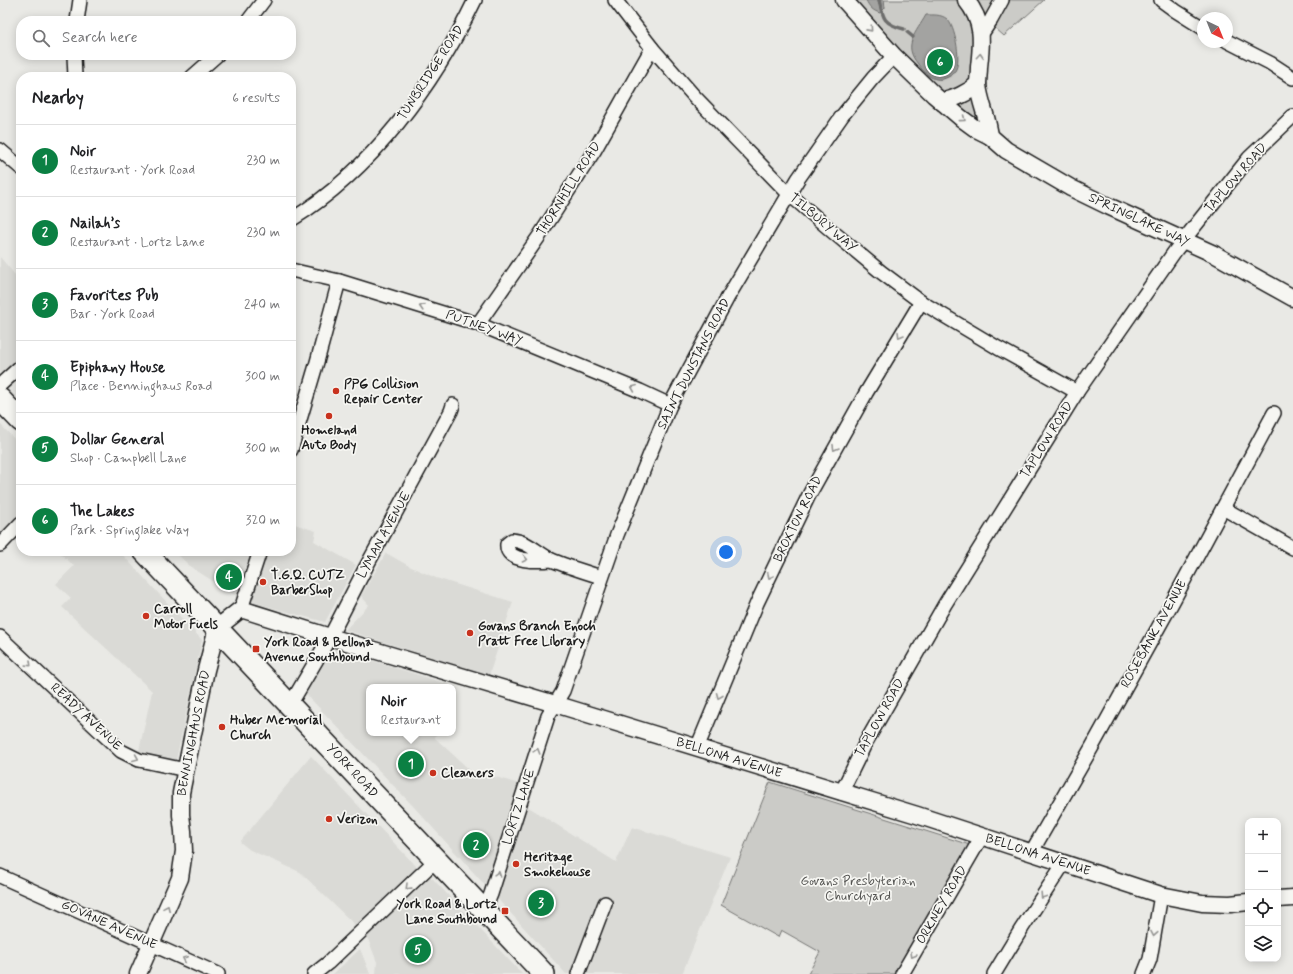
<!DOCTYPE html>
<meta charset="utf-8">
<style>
:root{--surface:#fff;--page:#f2f2f2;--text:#202124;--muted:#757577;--line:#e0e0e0;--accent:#0b8043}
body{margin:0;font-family:Mynerve,sans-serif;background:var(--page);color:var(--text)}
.controls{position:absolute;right:12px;bottom:12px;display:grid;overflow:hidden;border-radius:8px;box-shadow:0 2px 10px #0003}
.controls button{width:36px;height:36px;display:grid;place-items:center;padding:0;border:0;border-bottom:1px solid var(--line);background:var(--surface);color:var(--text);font:20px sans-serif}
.compass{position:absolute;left:1197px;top:12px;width:36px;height:36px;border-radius:50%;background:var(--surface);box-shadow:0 2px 10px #0003;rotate:137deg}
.you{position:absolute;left:726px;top:552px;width:14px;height:14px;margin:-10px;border:3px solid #fff;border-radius:50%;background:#1a73e8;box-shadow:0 0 0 6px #1a73e833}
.badge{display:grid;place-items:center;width:26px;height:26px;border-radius:50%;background:var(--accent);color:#fff;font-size:13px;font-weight:700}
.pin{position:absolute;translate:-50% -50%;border:2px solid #fff;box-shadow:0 1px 4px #0006}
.popup{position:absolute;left:366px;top:684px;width:90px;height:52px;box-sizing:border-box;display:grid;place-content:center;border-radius:8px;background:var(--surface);filter:drop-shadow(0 1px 3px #0005);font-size:13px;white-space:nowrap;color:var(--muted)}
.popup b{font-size:15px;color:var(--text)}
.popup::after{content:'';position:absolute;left:50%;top:100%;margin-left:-8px;border:8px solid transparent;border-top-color:var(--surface)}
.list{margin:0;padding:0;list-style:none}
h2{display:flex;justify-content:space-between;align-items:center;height:52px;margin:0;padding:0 16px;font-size:17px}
h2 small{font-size:13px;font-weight:400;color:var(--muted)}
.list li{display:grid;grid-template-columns:26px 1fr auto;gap:12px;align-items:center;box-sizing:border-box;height:72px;padding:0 16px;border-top:1px solid var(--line)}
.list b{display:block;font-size:15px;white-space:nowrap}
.list p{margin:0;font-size:13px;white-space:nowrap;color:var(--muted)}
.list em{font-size:13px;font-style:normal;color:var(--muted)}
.icon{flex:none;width:22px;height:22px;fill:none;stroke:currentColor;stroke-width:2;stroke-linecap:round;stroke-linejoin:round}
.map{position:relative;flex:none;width:1293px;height:974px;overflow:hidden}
.search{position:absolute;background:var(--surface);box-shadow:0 2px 10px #0003;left:16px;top:16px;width:280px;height:44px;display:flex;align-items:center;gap:10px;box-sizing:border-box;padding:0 14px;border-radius:16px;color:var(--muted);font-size:15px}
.panel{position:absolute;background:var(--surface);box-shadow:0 2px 10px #0003;left:16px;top:72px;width:280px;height:484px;border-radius:16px}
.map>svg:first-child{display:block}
.built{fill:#dadad6}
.green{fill:#cbcbc7;stroke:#747472}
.water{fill:#a3a3a1;stroke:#6d6d6c}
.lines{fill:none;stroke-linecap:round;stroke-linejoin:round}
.stream{stroke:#6d6d6c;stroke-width:3.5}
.minor-casing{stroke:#1c1c1c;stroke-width:16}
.tertiary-casing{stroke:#1c1c1c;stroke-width:19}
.primary-casing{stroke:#1c1c1c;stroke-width:24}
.minor{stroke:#f6f6f2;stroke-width:13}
.tertiary{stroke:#f6f6f2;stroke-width:16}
.primary{stroke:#f6f6f2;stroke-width:21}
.oneway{stroke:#949492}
.poi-dot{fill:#c8321e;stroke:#f6f6f2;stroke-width:1.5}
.labels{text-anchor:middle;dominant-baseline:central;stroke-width:3.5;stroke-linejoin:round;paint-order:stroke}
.street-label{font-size:13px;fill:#1c1c1c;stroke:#f6f6f2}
.poi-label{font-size:13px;font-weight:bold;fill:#1c1c1c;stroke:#f6f6f2;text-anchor:start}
.park-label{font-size:13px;fill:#51514f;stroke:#f6f6f2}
</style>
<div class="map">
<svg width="1293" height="974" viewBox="0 0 1293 974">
<rect width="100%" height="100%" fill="#e9e9e5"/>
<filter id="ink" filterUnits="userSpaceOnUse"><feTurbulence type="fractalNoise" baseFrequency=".025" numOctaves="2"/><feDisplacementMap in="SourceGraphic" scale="8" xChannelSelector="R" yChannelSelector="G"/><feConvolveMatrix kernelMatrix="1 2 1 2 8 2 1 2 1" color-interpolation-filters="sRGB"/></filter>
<g filter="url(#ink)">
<g class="built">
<polygon points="0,257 21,282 21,358 2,375 0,372"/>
<polygon points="0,424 21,446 21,520 0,543"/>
<polygon points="291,523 316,531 314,541 356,565 325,622 254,603 236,596 191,567 174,551 291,551"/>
<polygon points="58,551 119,551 202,640 174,770 137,760 152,691 62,607 71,598 56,584 74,566"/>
<polygon points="386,553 409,566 436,578 513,602 489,675 345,630 369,605 361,596"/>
<polygon points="335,649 451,685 450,687 369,687 369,733 436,733 435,738 473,773 475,771 526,786 522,803 616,862 632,827 730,857 682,974 566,974 413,806 306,694 332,650"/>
<polygon points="311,756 415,865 433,879 522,974 376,974 377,962 368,939 355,925 300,872 250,850 240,842"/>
<polygon points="360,949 370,974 333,974"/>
</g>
<g class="green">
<polygon points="850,0 1044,0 1004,36 985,19 981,123 958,111"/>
<polygon points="770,782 970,845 895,974 808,974 820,952 781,930 778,937 721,905"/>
</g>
<g class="water">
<path d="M866 0H884L885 8 880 13C873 11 869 7 866 0Z"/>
<path d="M926 15C933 15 941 14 947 19 955 26 961 59 956 69 955 72 951 76 948 77 935 84 925 74 918 64 902 45 916 33 926 15Z"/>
</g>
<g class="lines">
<g class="stream">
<path d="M879 0C883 19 884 24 904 29"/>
<polyline points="907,32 913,37"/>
</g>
<g class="minor-casing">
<g id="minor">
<polyline points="615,0 652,48 694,96 789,194 833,232 881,272 921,302 998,348 1077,392"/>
<polyline points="1161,0 1176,11 1203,28"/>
<polyline points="77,21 80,0"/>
<polyline points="248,21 264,0"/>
<polyline points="981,35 991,20 1002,0"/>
<polyline points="1227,41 1270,63 1293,78"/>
<polyline points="74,55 75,77"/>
<polyline points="192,77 217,55"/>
<polyline points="0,150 21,168"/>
<path d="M291 220C372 170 434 85 475 0"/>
<polyline points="291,270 339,281 478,324 640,391 670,405"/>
<polyline points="478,324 540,235 594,151 652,48"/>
<polyline points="0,385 21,366"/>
<polyline points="291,450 317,362 339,281"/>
<polyline points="1223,508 1293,548"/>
<polyline points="0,545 21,523"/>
<path d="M552 560C539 561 505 563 507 544L512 540C529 541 539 555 554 561 569 567 585 572 601 577"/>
<polyline points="241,609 260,551"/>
<polyline points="0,637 121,751 139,760 186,770"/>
<polyline points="290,705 330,637 366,567 451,411 453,405"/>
<polyline points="697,748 757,603 809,495 866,393 921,302"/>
<polyline points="841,793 866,742 945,604 1077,392 1175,251 1249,158 1293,116"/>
<polyline points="1031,853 1092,747 1173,601 1274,413"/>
<polyline points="0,876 218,974"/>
<polyline points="484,911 491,894 548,716 563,691 617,535 670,405 728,297 798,179 842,116 873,78 894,56"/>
<polyline points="314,974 328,963 436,860"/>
<polyline points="578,974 605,903"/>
<polyline points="902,974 982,836"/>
<polyline points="994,974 1022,928 1064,863"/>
<polyline points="1144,974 1150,959 1161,895"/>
</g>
</g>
<g class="tertiary-casing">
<g id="tertiary">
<polyline points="844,0 894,56 934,95 961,118 976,129 990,136 1006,150 1071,188 1108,206 1183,240 1214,254 1293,298"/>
<path d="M966 0C984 22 982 41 979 67 979 73 978 79 978 85 980 103 988 118 990 136"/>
<path d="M942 102C955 98 967 94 978 84"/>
<polyline points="1278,899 1293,898"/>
<polyline points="138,974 180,878 184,851 183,831 181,815 181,793 206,670 217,628 241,609 330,637 555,704 917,815 1161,895 1202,903 1230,904 1248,902"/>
</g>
</g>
<g class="primary-casing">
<g id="primary">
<polyline points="0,399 21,421"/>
<polyline points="144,551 544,974"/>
</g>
</g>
<use href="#minor" class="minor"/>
<use href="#tertiary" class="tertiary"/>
<use href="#primary" class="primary"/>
</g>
<defs><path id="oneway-chevron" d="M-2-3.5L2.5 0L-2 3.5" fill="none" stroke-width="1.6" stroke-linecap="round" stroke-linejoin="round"/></defs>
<g class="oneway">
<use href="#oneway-chevron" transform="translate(870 29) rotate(48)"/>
<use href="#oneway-chevron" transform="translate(980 56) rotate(-85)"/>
<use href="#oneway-chevron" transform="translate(963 119) rotate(37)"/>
<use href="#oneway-chevron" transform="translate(422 307) rotate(-163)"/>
<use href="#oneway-chevron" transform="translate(900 335) rotate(121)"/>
<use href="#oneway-chevron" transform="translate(634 388) rotate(-157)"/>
<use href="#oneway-chevron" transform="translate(835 448) rotate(120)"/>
<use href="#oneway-chevron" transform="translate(525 559) rotate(12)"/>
<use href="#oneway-chevron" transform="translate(770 576) rotate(116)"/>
<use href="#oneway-chevron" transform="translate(29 664) rotate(44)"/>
<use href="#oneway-chevron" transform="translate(719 696) rotate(112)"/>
<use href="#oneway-chevron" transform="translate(537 751) rotate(-73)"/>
<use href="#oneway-chevron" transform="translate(136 758) rotate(23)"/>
<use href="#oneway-chevron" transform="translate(498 874) rotate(-72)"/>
<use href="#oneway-chevron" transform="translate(408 887) rotate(136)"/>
<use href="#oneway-chevron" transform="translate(1043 896) rotate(123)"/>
<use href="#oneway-chevron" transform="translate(167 908) rotate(-66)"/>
<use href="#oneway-chevron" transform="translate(1154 934) rotate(100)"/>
<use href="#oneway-chevron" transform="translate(913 955) rotate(120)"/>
<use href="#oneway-chevron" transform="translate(185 959) rotate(-156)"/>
</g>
</g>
<g class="poi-dot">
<circle cx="336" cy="391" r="4"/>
<circle cx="329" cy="416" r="4"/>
<circle cx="263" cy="582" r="4"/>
<circle cx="146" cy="616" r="4"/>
<circle cx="470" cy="633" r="4"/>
<rect x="252" y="645" width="8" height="8" rx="2"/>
<circle cx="222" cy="727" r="4"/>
<circle cx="433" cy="773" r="4"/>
<circle cx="329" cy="819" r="4"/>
<circle cx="516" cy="864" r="4"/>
<rect x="501" y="907" width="8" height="8" rx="2"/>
</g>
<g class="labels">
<g class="street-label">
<text transform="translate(431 73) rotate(-57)">TUNBRIDGE ROAD</text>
<text transform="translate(1236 178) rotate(-49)">TAPLOW ROAD</text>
<text transform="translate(569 189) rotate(-58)">THORNHILL ROAD</text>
<text transform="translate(1139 220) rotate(25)">SPRINGLAKE WAY</text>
<text transform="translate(823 223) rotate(40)">TILBURY WAY</text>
<text transform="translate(484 328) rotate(20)">PUTNEY WAY</text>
<text transform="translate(694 364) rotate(-63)">SAINT DUNSTANS ROAD</text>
<text transform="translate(1047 440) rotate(-58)">TAPLOW ROAD</text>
<text transform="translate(798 519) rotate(-64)">BROXTON ROAD</text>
<text transform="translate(384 535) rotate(-61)">LYMAN AVENUE</text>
<text transform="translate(1154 634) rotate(-61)">ROSEBANK AVENUE</text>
<text transform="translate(86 717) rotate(43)">READY AVENUE</text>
<text transform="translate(880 718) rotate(-61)">TAPLOW ROAD</text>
<text transform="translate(194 733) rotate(-79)">BENNINGHAUS ROAD</text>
<text transform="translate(729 758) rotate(17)">BELLONA AVENUE</text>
<text transform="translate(352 771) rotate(47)">YORK ROAD</text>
<text transform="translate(519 807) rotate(-72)">LORTZ LANE</text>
<text transform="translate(1038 855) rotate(18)">BELLONA AVENUE</text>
<text transform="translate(942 905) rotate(-60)">ORKNEY ROAD</text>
<text transform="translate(109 925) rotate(24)">GOVANE AVENUE</text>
</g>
<g class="poi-label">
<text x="344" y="384">PPG Collision<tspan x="344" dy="15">Repair Center</tspan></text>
<text x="329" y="430" text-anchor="middle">Homeland<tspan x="329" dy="15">Auto Body</tspan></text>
<text x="271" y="575">T.G.Q. CUTZ<tspan x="271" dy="15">BarberShop</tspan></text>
<text x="154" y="609">Carroll<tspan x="154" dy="15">Motor Fuels</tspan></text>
<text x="478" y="626">Govans Branch Enoch<tspan x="478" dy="15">Pratt Free Library</tspan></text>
<text x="264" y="642">York Road &amp; Bellona<tspan x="264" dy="15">Avenue Southbound</tspan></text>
<text x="230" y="720">Huber Memorial<tspan x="230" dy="15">Church</tspan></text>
<text x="441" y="773">Cleaners</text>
<text x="337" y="819">Verizon</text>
<text x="524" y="857">Heritage<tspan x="524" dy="15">Smokehouse</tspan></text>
<text x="497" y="904" text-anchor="end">York Road &amp; Lortz<tspan x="497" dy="15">Lane Southbound</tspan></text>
</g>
<g class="park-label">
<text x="858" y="881">Govans Presbyterian<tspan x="858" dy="15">Churchyard</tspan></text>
</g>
</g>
</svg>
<div class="controls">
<button>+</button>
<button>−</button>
<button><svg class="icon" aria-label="locate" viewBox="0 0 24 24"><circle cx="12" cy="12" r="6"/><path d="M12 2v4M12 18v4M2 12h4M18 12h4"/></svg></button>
<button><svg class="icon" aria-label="layers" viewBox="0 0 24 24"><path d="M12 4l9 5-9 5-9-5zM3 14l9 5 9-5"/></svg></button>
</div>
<svg class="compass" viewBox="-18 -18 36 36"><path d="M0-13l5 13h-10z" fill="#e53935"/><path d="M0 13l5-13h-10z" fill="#757577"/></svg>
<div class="you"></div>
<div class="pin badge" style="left:411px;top:764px">1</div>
<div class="popup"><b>Noir</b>Restaurant</div>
<div class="pin badge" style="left:476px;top:845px">2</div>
<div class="pin badge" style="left:541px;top:903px">3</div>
<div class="pin badge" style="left:229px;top:577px">4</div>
<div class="pin badge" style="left:418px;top:950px">5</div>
<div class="pin badge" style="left:940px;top:62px">6</div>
<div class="search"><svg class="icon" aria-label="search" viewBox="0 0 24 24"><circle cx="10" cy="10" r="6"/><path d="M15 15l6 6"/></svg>Search here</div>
<section class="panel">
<h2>Nearby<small>6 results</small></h2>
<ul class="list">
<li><span class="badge">1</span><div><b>Noir</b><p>Restaurant · York Road</p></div><em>230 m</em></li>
<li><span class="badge">2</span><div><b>Nailah’s</b><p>Restaurant · Lortz Lane</p></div><em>230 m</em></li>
<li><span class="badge">3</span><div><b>Favorites Pub</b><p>Bar · York Road</p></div><em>240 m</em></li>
<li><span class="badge">4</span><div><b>Epiphany House</b><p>Place · Benninghaus Road</p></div><em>300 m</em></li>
<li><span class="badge">5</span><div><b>Dollar General</b><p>Shop · Campbell Lane</p></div><em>300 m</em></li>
<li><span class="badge">6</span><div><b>The Lakes</b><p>Park · Springlake Way</p></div><em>320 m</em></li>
</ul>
</section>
</div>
